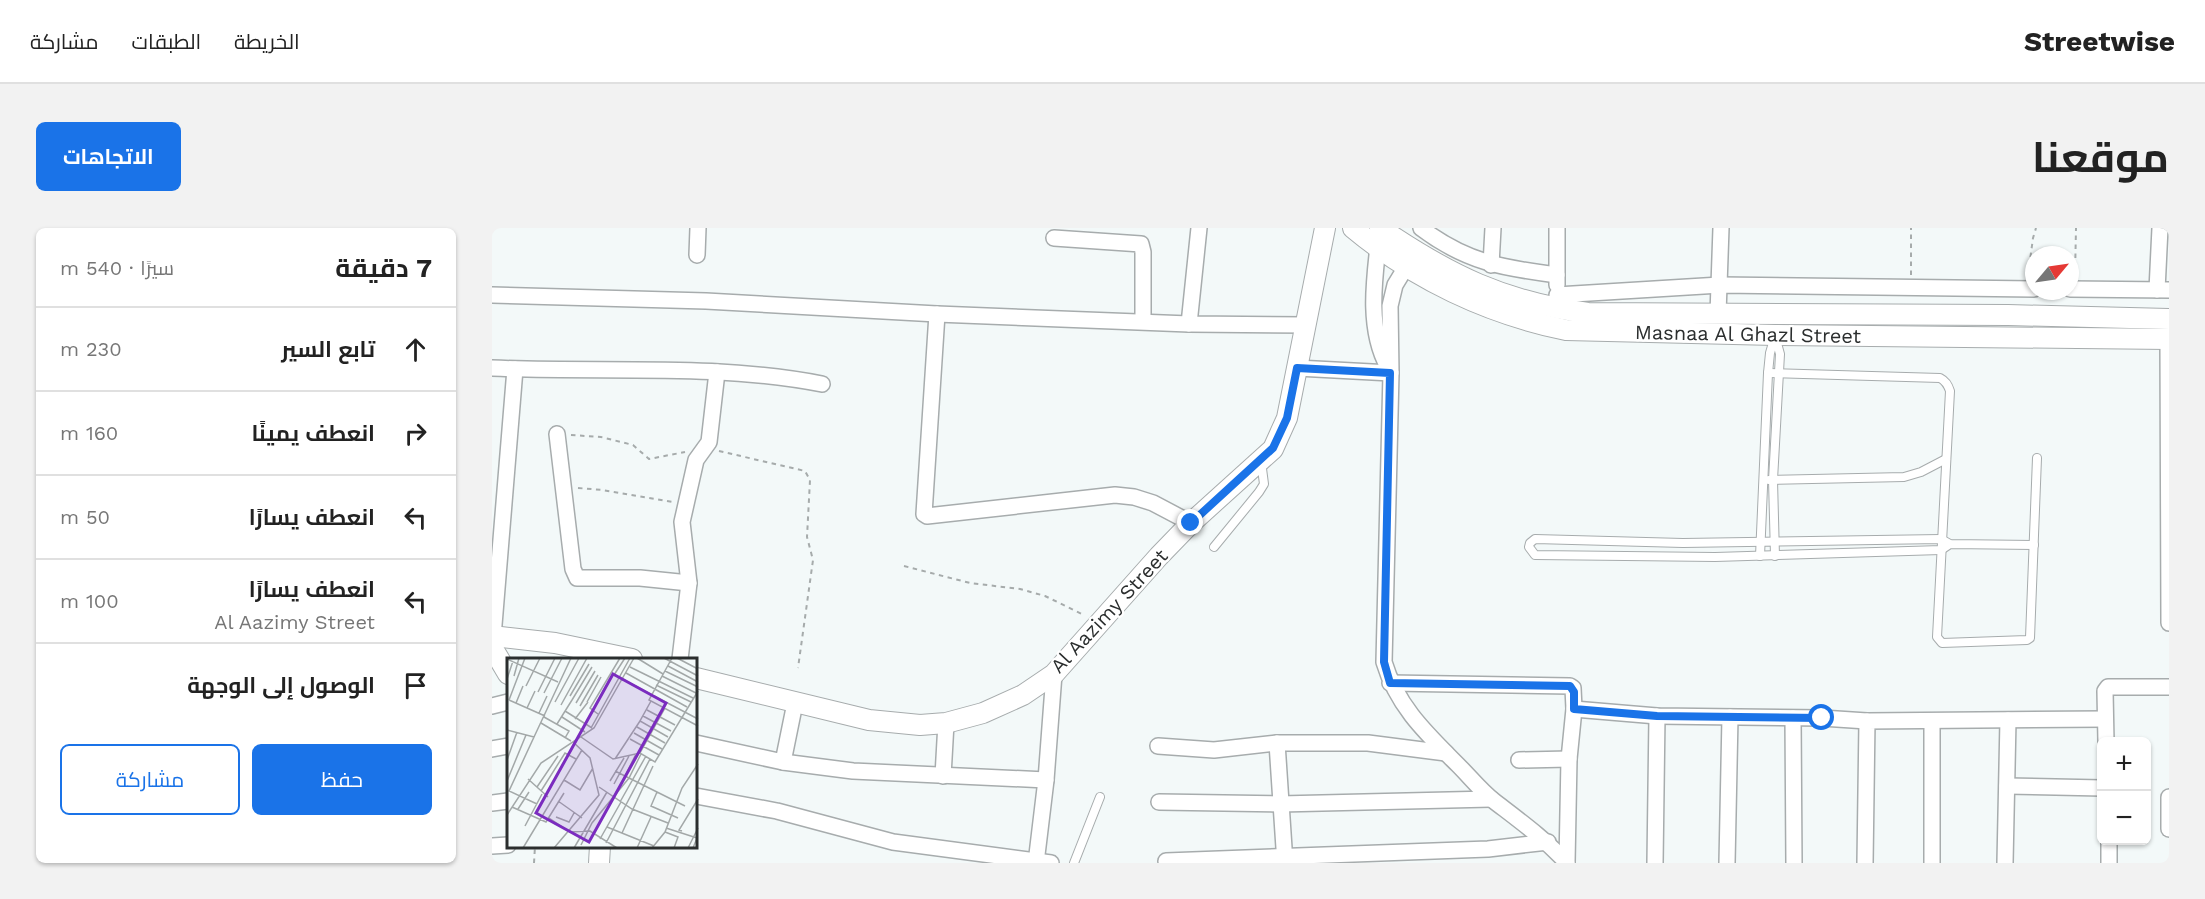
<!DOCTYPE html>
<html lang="ar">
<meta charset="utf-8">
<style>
:root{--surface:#fff;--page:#f2f2f2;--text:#222;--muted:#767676;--line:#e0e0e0;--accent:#1a73e8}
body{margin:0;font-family:"Work Sans",Cairo,sans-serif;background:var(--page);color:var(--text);direction:rtl}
.controls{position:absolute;right:18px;bottom:18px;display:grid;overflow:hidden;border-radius:9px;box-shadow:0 2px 4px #0004}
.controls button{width:54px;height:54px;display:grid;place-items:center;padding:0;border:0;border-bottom:2px solid var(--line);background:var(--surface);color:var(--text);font:30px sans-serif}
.compass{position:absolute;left:1533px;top:18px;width:54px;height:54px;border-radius:50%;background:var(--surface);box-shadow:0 2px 4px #0004;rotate:61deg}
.stop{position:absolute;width:18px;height:18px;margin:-14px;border:4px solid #1a73e8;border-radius:50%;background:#fff}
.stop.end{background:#1a73e8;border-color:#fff;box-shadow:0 2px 6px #0008}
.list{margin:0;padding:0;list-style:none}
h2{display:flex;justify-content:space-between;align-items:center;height:78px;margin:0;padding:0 24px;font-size:26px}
h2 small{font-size:20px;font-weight:400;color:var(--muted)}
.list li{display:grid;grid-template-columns:39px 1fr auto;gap:18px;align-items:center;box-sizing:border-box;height:84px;padding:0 24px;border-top:2px solid var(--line)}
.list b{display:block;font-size:22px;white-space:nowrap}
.list p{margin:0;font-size:20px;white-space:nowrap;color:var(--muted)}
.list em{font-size:20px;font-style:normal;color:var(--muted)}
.actions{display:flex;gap:12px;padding:18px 24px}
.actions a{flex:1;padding:14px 0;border:2px solid var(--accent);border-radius:9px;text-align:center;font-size:21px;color:var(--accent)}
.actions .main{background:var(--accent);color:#fff}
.icon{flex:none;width:33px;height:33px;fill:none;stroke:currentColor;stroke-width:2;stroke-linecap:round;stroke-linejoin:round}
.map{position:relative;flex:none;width:1677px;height:635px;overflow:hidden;direction:ltr;border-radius:9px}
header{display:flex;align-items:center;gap:36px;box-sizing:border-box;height:84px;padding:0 30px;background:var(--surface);border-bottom:2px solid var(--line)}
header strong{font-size:28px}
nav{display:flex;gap:33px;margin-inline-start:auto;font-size:21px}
.intro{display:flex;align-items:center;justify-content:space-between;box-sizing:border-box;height:144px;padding:0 36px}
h1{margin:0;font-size:42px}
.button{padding:15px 27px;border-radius:9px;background:var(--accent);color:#fff;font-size:21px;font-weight:700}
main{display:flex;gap:36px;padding:0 36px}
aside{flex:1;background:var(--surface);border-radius:9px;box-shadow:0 2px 4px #0004}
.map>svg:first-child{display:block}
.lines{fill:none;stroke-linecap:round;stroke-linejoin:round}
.service-casing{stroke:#a7acad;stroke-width:10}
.minor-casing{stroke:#a7acad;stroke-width:18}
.tertiary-casing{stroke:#a7acad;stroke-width:22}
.path{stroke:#a6abab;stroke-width:2;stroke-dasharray:4.5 4.5;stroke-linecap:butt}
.service{stroke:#fff;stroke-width:8}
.minor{stroke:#fff;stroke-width:15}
.tertiary{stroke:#fff;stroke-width:20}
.route{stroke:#1a73e8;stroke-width:8}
.labels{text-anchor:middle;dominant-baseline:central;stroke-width:4.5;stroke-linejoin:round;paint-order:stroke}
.street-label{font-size:20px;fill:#2b2e2e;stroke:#fff}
.inset-road{fill:none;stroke:#a3a8a8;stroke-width:1.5}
.view{fill:#7b2cbf;fill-opacity:0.15;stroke:#7b2cbf;stroke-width:3}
.inset-edge{fill:none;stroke:#2b2e2e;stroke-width:3}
</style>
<header>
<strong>Streetwise</strong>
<nav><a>الخريطة</a><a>الطبقات</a><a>مشاركة</a></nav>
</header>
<div class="intro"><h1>موقعنا</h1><a class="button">الاتجاهات</a></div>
<main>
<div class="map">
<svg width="1677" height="635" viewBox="0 0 1677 635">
<rect width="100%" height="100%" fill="#f3f9f9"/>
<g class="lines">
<g class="service-casing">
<g id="service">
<path d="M1276 145 1448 150C1454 153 1456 157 1458 163L1445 409 1450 415 1535 412 1538 410 1545 230"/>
<polyline points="1277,252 1412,249 1429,244 1454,231"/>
<polyline points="1458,316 1449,322 1223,329 1043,327 1037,319 1038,315 1043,311 1191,315 1449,311 1458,316 1542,317"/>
<polyline points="722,319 767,264 772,256 769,233"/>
<polyline points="1268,328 1276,145 1278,125 1283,108"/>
<polyline points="1283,328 1281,252 1288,126 1283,108"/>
<polyline points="582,635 608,569"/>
</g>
</g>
<g class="minor-casing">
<g id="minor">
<path d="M929 0C974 34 1010 40 1065 47"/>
<polyline points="562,10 649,16 651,24 651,93"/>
<path d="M887 10C882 52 875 101 896 139"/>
<polyline points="205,27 206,0"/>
<path d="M920 29 903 57 898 78 899 145 892 434C905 478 934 505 966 537 978 549 989 563 1002 573 1028 593 1053 611 1075 635"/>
<polyline points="999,37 1001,0"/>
<polyline points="1065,57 1065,0"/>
<polyline points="1578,61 1677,62"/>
<polyline points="1665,62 1668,0"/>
<polyline points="0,67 214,73 445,86 697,96 814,97"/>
<polyline points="1065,67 1228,57 1542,61"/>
<polyline points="445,86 432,286 435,288 623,267 642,269 661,275 699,295"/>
<polyline points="1226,86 1229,0"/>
<polyline points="697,96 707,0"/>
<polyline points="1676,111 1677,395"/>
<path d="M0 140C110 145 222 135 330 156"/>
<polyline points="805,140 899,145"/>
<polyline points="65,206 81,341 85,350 148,350 197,355"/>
<polyline points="1,409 23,141"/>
<polyline points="188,431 197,355 190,294 204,232 217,214 225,144"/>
<polyline points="898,455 1078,458 1081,460 1082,481 1077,531 1075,635"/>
<polyline points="0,478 16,474"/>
<polyline points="1082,481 1165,488 1330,490 1375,493"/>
<polyline points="1301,490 1302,635"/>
<polyline points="1440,493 1440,635"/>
<polyline points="1614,514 1613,463 1616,459 1677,459"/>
<polyline points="204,515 291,534 361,543 554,552"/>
<polyline points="785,515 793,635"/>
<polyline points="666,518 722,522 785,515 876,515 954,525"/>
<polyline points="0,521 16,518"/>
<polyline points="1027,532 1077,531"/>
<polyline points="291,534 303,475"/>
<polyline points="451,548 454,495"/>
<polyline points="1515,558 1610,560"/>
<polyline points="204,568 285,583 401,614 559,635"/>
<polyline points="1677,569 1677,601"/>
<polyline points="667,574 788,576 999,571"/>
<polyline points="0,575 16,573"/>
<polyline points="1617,612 1617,635"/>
<polyline points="0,618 16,617"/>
<polyline points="674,633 996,621 1056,614"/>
<polyline points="544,635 554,552 562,446"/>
<polyline points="1163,635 1165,488"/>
<polyline points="1235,635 1238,489"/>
<polyline points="1373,635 1375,493 1613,491"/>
<polyline points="1513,635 1516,492"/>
</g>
</g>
<g class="tertiary-casing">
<g id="tertiary">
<path d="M861 0C922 51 996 86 1074 102L1283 107 1677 111"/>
<path d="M888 0C957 47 1012 74 1096 85L1516 87 1677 91"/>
<polyline points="0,408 63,415 140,431"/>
<polyline points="0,419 16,446"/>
<polyline points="204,450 377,492 428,497 454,495 491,485 531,467 562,446 667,328 699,295 781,221 795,190 833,0"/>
<polyline points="107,635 108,618"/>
</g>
</g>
<g class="path">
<polyline points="1419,47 1419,0"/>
<polyline points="1536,47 1541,10 1544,0"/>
<polyline points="1583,48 1584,0"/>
<polyline points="79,207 109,209 141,217 157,231 193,224"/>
<polyline points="227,223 313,243 318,252 315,309 321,332 306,440"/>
<polyline points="86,260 110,262 181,274"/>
<polyline points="412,338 478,355 528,361 553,368 592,387"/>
<polyline points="42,635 43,618"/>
</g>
<use href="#service" class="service"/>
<use href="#minor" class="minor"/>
<use href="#tertiary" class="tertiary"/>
</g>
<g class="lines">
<polyline class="route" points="699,295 781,220 795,190 805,140 898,145 892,434 898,455 1078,458 1082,464 1082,481 1165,488 1330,490"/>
</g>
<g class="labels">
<g class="street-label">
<text transform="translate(1256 106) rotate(1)">Masnaa Al Ghazl Street</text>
<text transform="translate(617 383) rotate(-47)">Al Aazimy Street</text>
</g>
</g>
<g transform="translate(15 430)">
<rect width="190" height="190" fill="#f3f9f9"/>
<path class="inset-road" d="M130 0 156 16M157 0 191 18M165 0 142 42 191 68M170 0 191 11M0 1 51 24M161 8 191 24M123 9 186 40M158 13 191 29M119 15 180 49M107 17 118 0M7 18 12 0M155 18 189 35M0 21 6 3M115 21 191 61M149 27 184 44M19 28 33 0M31 34 48 0M37 35 55 0M63 38 82 6M2 42 18 0M2 42 38 58M65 42 85 9M144 43 133 63 161 79M48 44 72 0M80 44 94 19M9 45 16 28M69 45 88 13M54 47 80 0M73 48 91 17M20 50 28 33M140 52 168 67M58 53 85 70M32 55 40 38M91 56 83 50 113 0M136 58 164 73M37 59 62 73 58 80M55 59 78 74M68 61 81 44M34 65 64 83M50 66 65 42M130 69 158 85M84 70 123 0M0 72 27 79 2 133 30 146M127 75 155 91M27 79 64 0M74 79 106 101 133 95 148 104 191 33M123 81 152 97M133 95 158 50M108 101 133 63M0 102 10 74M108 113 178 148M21 121 41 139M57 122 73 132 86 110M0 123 19 77M103 123 117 100M107 126 122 98M113 128 129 96M30 129 51 98M92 129 125 151 161 165M34 133 58 95 69 101M150 134 144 148 171 160M51 143 75 160M113 144 139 98M5 149 39 164 57 135M11 151 22 134M0 157 34 105 87 70 127 0M49 159 62 164 67 155M42 160 63 174M18 168 35 136M100 169 147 188M159 170 190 180 186 190M175 173 172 172 191 141M62 174 83 173 110 190M158 174 171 179 167 190M115 175 146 108M93 181 114 144M99 185 143 101M74 187 85 165 122 120 134 96M16 190 75 92M47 190 92 137 83 100 66 84M67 190 100 134M130 190 144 159M145 190 158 174 175 130 191 106M181 190 191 170"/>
<path class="view" d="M106 16 159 45 82 184 29 155Z"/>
<rect width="190" height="190" class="inset-edge"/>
</g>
</svg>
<div class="controls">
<button>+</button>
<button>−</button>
</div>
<svg class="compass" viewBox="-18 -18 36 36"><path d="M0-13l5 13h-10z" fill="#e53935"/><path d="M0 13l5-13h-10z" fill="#767676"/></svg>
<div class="stop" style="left:1330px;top:490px"></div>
<div class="stop end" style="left:699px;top:295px"></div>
</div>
<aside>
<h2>7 دقيقة<small>سيرًا · 540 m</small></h2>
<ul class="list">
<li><svg class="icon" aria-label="ahead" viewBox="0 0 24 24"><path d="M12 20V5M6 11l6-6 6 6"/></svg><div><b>تابع السير</b></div><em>230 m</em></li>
<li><svg class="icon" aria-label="right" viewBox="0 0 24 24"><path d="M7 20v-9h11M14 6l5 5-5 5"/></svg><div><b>انعطف يمينًا</b></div><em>160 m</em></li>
<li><svg class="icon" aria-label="left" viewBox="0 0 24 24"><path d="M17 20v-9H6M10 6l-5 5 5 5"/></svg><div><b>انعطف يسارًا</b></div><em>50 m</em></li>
<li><svg class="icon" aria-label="left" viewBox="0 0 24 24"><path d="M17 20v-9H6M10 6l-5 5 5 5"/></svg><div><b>انعطف يسارًا</b><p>Al Aazimy Street</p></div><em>100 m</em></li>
<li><svg class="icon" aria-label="arrive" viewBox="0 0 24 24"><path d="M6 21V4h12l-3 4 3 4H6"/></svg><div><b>الوصول إلى الوجهة</b></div></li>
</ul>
<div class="actions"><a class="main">حفظ</a><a>مشاركة</a></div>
</aside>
</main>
